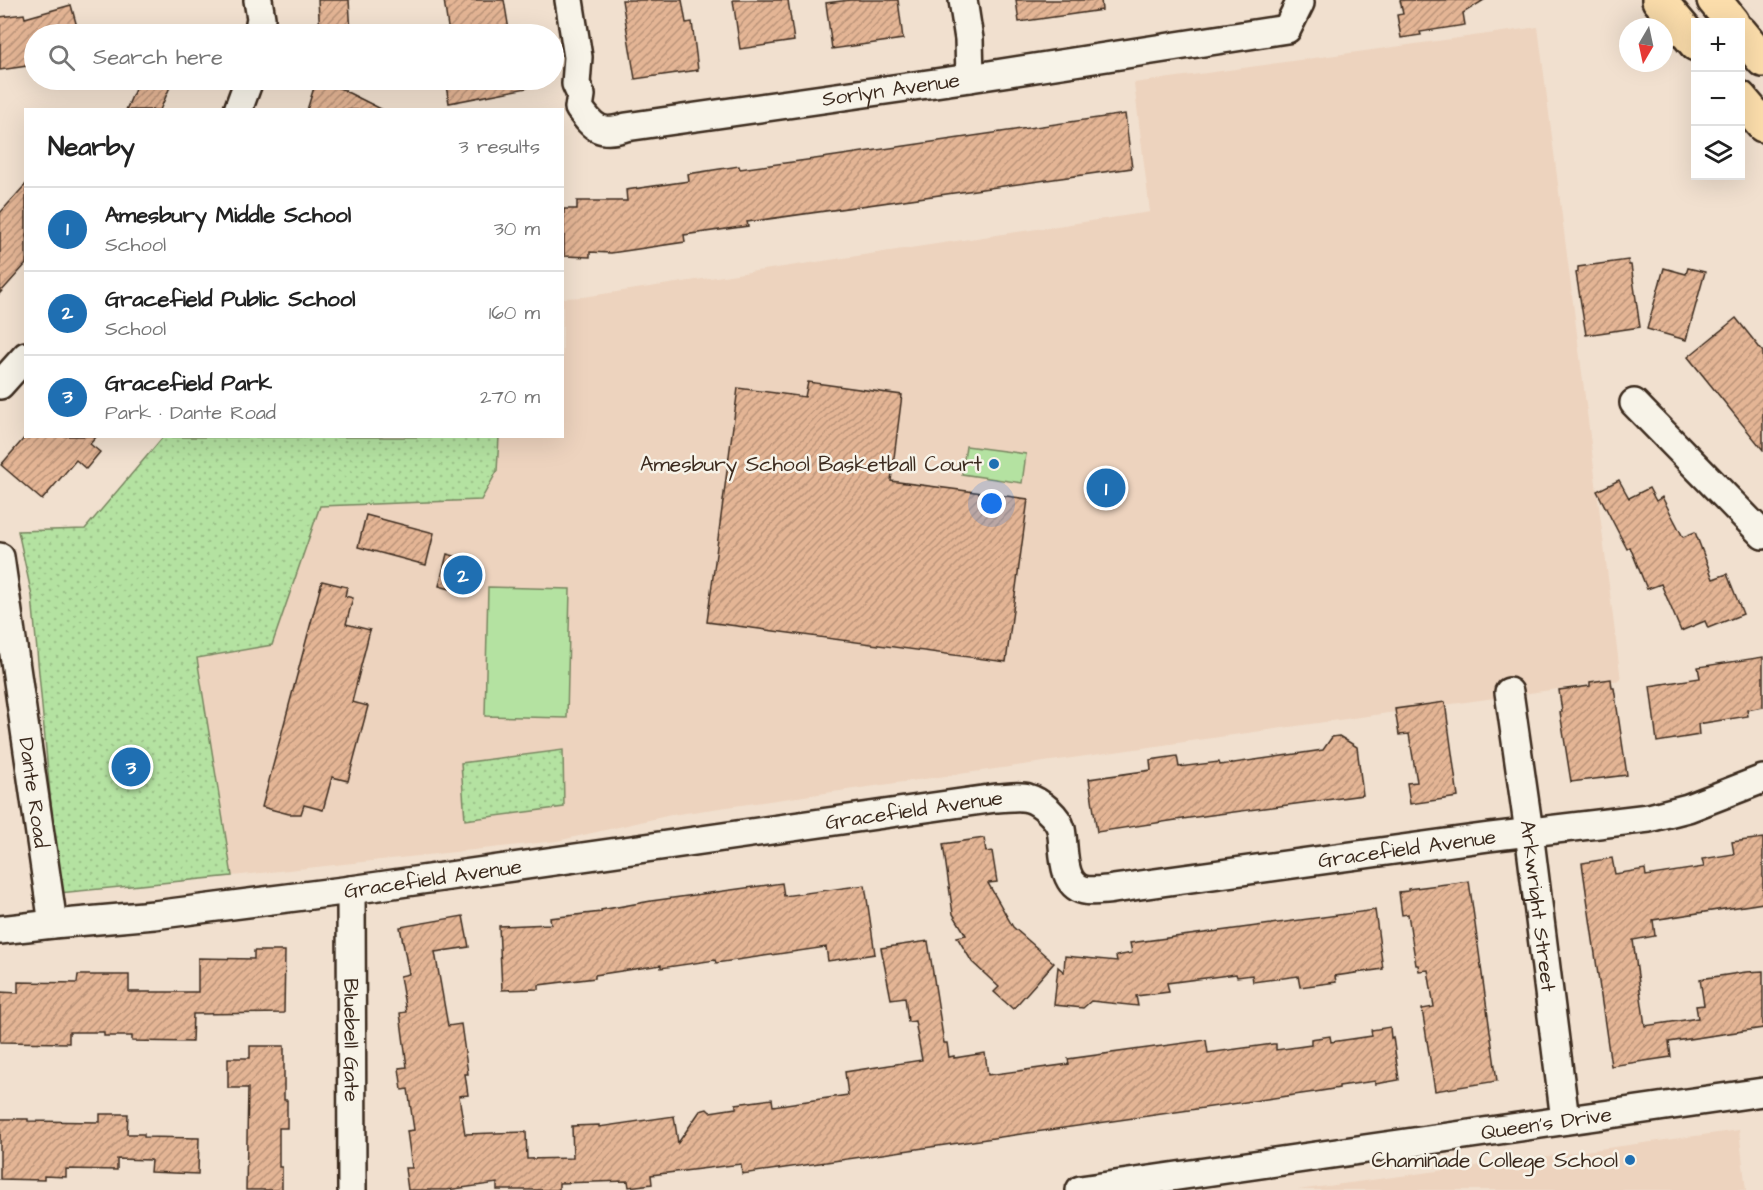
<!DOCTYPE html>
<meta charset="utf-8">
<style>
:root{--surface:#fff;--page:#f6f6f6;--text:#222;--muted:#767676;--line:#e0e0e0;--accent:#1f6fb2}
body{margin:0;font-family:"Architects Daughter",sans-serif;background:var(--page);color:var(--text)}
.controls{position:absolute;right:18px;top:18px;display:grid;overflow:hidden;border-radius:0px;box-shadow:0 6px 24px #0002}
.controls button{width:54px;height:54px;display:grid;place-items:center;padding:0;border:0;border-bottom:2px solid var(--line);background:var(--surface);color:var(--text);font:30px sans-serif}
.compass{position:absolute;left:1619px;top:18px;width:54px;height:54px;border-radius:50%;background:var(--surface);box-shadow:0 6px 24px #0002;rotate:189deg}
.you{position:absolute;left:992px;top:504px;width:21px;height:21px;margin:-15px;border:4px solid #fff;border-radius:50%;background:#1a73e8;box-shadow:0 0 0 9px #1a73e833}
.badge{display:grid;place-items:center;width:39px;height:39px;border-radius:50%;background:var(--accent);color:#fff;font-size:20px;font-weight:700}
.pin{position:absolute;translate:-50% -50%;border:3px solid #fff;box-shadow:0 2px 6px #0006}
.list{margin:0;padding:0;list-style:none}
h2{display:flex;justify-content:space-between;align-items:center;height:78px;margin:0;padding:0 24px;font-size:26px}
h2 small{font-size:20px;font-weight:400;color:var(--muted)}
.list li{display:grid;grid-template-columns:39px 1fr auto;gap:18px;align-items:center;box-sizing:border-box;height:84px;padding:0 24px;border-top:2px solid var(--line)}
.list b{display:block;font-size:22px;white-space:nowrap}
.list p{margin:0;font-size:20px;white-space:nowrap;color:var(--muted)}
.list em{font-size:20px;font-style:normal;color:var(--muted)}
.icon{flex:none;width:33px;height:33px;fill:none;stroke:currentColor;stroke-width:2;stroke-linecap:round;stroke-linejoin:round}
.map{position:relative;flex:none;width:1763px;height:1190px;overflow:hidden}
.search{position:absolute;background:var(--surface);box-shadow:0 6px 24px #0002;left:24px;top:24px;width:540px;height:66px;display:flex;align-items:center;gap:15px;box-sizing:border-box;padding:0 21px;border-radius:33px;color:var(--muted);font-size:22px}
.panel{position:absolute;background:var(--surface);box-shadow:0 6px 24px #0002;left:24px;top:108px;width:540px;height:330px;border-radius:0px}
.map>svg:first-child{display:block}
.built{fill:#edd3be}
.park{fill:url(#park-dots);stroke:#788660;stroke-width:1.5}
.pitch{fill:#b4e2a1;stroke:#788660;stroke-width:1.5}
.building{fill:url(#building-hatch);stroke:#3b2a1e;stroke-width:1.5}
.lines{fill:none;stroke-linecap:round;stroke-linejoin:round}
.minor-casing{stroke:#3b2a1e;stroke-width:32}
.motorway-casing{stroke:#3b2a1e;stroke-width:38}
.minor{stroke:#f7f3e8;stroke-width:27}
.motorway{stroke:#fbddab;stroke-width:33}
.poi-dot{fill:#1f6fb2;stroke:#f7f3e8;stroke-width:2}
.labels{text-anchor:middle;dominant-baseline:central;stroke-width:5;stroke-linejoin:round;paint-order:stroke}
.street-label{font-size:21px;fill:#3b2a1e;stroke:#f7f3e8}
.poi-label{font-size:21px;fill:#3b2a1e;stroke:#f7f3e8;text-anchor:end}
</style>
<div class="map">
<svg width="1763" height="1190" viewBox="0 0 1763 1190">
<defs>
<pattern id="park-dots" width="8" height="8" patternUnits="userSpaceOnUse" patternTransform="scale(1.5)"><rect width="8" height="8" fill="#b4e2a1"/><path d="M2 2h.1M6 6h.1" fill="none" stroke="#9cc28a" stroke-width="1.8" stroke-linecap="round"/></pattern>
<pattern id="building-hatch" width="6" height="6" patternUnits="userSpaceOnUse" patternTransform="scale(1.5)"><rect width="6" height="6" fill="#e4b595"/><path d="M-1 1l2-2M0 6l6-6M5 7l2-2" fill="none" stroke="#ba9379"/></pattern>
</defs>
<rect width="100%" height="100%" fill="#f1e0cf"/>
<filter id="ink" filterUnits="userSpaceOnUse"><feTurbulence type="fractalNoise" baseFrequency=".0167" numOctaves="2"/><feDisplacementMap in="SourceGraphic" scale="12" xChannelSelector="R" yChannelSelector="G"/><feConvolveMatrix kernelMatrix="1 2 1 2 8 2 1 2 1" color-interpolation-filters="sRGB"/></filter>
<g filter="url(#ink)">
<g class="built">
<polygon points="1538,27 1621,680 671,815 557,841 232,876 196,658 272,644 320,506 481,500 497,471 499,437 562,436 563,298 583,297 1150,212 1134,83"/>
<polygon points="1739,1130 1746,1190 1298,1190"/>
</g>
<g class="park">
<polygon points="163,437 499,437 497,471 481,500 320,506 272,645 197,658 232,876 59,893 32,596 18,531 85,529"/>
<polygon points="563,750 564,807 465,820 461,763"/>
</g>
<g class="pitch">
<polygon points="966,446 1026,454 1022,483 962,474"/>
<polygon points="488,587 570,589 567,718 485,716"/>
</g>
<g class="building">
<polygon points="318,0 349,0 351,34 320,34"/>
<polygon points="444,0 504,0 509,30 483,34 449,34"/>
<polygon points="622,0 682,0 686,23 692,22 698,70 635,79"/>
<polygon points="733,0 788,0 794,41 740,49"/>
<polygon points="850,0 898,0 903,39 832,49 826,3"/>
<polygon points="1016,0 1101,0 1102,10 1019,22"/>
<polygon points="1400,0 1484,0 1463,13 1465,25 1420,32 1421,35 1401,38 1397,15 1403,14"/>
<polygon points="71,5 79,34 34,34 34,65 0,70 0,17 24,14 25,18"/>
<polygon points="139,80 173,80 160,110 126,110"/>
<polygon points="445,80 526,80 527,88 449,103"/>
<polygon points="316,81 345,90 345,91 383,110 307,110"/>
<polygon points="1125,114 1132,168 747,222 748,226 684,235 685,242 611,253 590,252 590,257 564,256 564,209 577,209 577,201 627,201 626,190 689,181 688,174 739,166 740,169 822,158"/>
<polygon points="26,184 26,264 0,293 0,213"/>
<polygon points="1628,260 1629,265 1631,265 1640,327 1586,335 1576,273 1578,272 1578,267"/>
<polygon points="1664,268 1686,274 1688,268 1705,272 1686,340 1647,329"/>
<polygon points="1736,318 1763,352 1763,450 1688,357"/>
<polygon points="808,382 902,395 891,481 1028,499 1006,662 707,622 738,388 805,397"/>
<polygon points="26,436 97,436 90,444 100,452 86,469 76,460 42,500 1,465"/>
<polygon points="1619,480 1629,498 1649,488 1656,501 1662,497 1683,537 1695,532 1713,579 1727,574 1743,614 1708,628 1705,621 1681,631 1661,584 1647,589 1630,547 1627,549 1597,491"/>
<polygon points="366,515 434,533 426,565 358,547"/>
<polygon points="447,554 473,561 465,593 439,586"/>
<polygon points="322,581 347,587 345,596 353,598 346,624 370,630 352,702 368,706 348,781 332,777 323,810 304,805 301,814 289,814 262,807"/>
<polygon points="1763,657 1763,707 1747,710 1748,716 1698,724 1699,735 1657,742 1650,686 1700,678 1698,667"/>
<polygon points="1611,679 1612,688 1614,688 1627,775 1571,782 1560,712 1562,712 1559,690 1590,686 1590,682"/>
<polygon points="1445,702 1458,797 1410,804 1407,783 1417,782 1409,734 1399,735 1395,709"/>
<polygon points="1339,736 1357,747 1363,795 1196,817 1097,832 1089,779 1151,770 1150,760 1177,756 1179,767 1219,762 1220,765 1323,750 1332,737"/>
<polygon points="984,838 986,852 992,851 997,882 988,883 1013,927 1054,963 1013,1009 994,992 999,987 972,962 957,937 966,935 953,914 943,844"/>
<polygon points="1763,838 1763,903 1653,920 1655,936 1633,940 1645,1026 1698,1018 1696,1006 1704,1005 1700,979 1746,972 1763,971 1763,1028 1669,1042 1671,1057 1611,1066 1582,863 1612,858 1615,874 1645,869 1646,876 1704,867 1702,859 1734,854 1732,842"/>
<polygon points="1469,881 1497,1081 1435,1091 1422,1009 1434,1007 1428,970 1419,971 1418,965 1416,965 1408,914 1402,915 1399,892 1408,891 1408,889"/>
<polygon points="782,883 784,896 865,885 875,954 828,961 826,947 716,963 715,960 661,968 661,965 595,975 595,978 539,985 539,989 502,990 499,926 551,924 550,918 601,912 601,910 651,901"/>
<polygon points="1375,910 1383,969 1335,976 1336,982 1300,987 1298,976 1253,982 1252,975 1237,977 1236,974 1167,983 1169,992 1136,996 1138,1006 1091,1001 1083,1008 1054,1005 1058,967 1064,972 1065,956 1117,961 1116,956 1132,953 1130,943"/>
<polygon points="463,916 469,947 435,952 448,1026 461,1024 468,1074 465,1074 468,1095 459,1096 465,1134 526,1132 527,1159 573,1158 572,1126 599,1125 599,1127 674,1116 678,1143 700,1111 707,1109 710,1112 736,1108 736,1104 772,1099 773,1106 848,1095 845,1072 922,1060 915,1021 908,1022 905,997 891,999 881,948 928,941 944,1043 947,1043 949,1057 954,1056 954,1058 985,1053 988,1075 1069,1064 1068,1059 1206,1040 1208,1053 1273,1044 1276,1044 1276,1050 1311,1045 1311,1039 1330,1036 1331,1042 1372,1036 1371,1030 1390,1027 1391,1038 1393,1037 1399,1080 1375,1084 1375,1081 1339,1086 1339,1088 1315,1092 742,1174 741,1164 651,1175 652,1184 629,1187 628,1181 559,1183 559,1190 497,1190 497,1183 447,1190 408,1190 405,1168 412,1168 407,1131 414,1130 408,1089 402,1090 399,1068 407,1067 400,1013 406,1012 400,976 409,974 400,927"/>
<polygon points="254,951 285,951 284,1013 193,1014 192,1042 132,1041 132,1036 104,1036 104,1032 69,1032 69,1043 0,1042 0,992 18,993 18,982 77,983 78,975 129,975 129,992 198,992 198,958 254,959"/>
<polygon points="250,1046 284,1046 284,1100 287,1100 287,1128 279,1128 279,1167 282,1167 282,1190 246,1190 248,1088 228,1088 228,1058 250,1058"/>
<polygon points="100,1114 128,1114 127,1134 144,1134 144,1137 199,1138 198,1174 150,1172 151,1160 117,1159 117,1170 66,1169 66,1177 44,1176 44,1180 0,1179 0,1119 28,1119 28,1121 100,1122"/>
</g>
<g class="lines">
<g class="minor-casing">
<g id="minor">
<path id="s1" d="M569 0 578 57 576 84 581 95 579 108C594 129 601 135 626 127L970 78 1287 29 1300 3 1299 0"/>
<polyline points="963,0 969,39 970,78"/>
<polyline points="258,34 261,18 258,0"/>
<polyline points="238,110 249,80"/>
<polyline points="0,385 26,356"/>
<polyline points="1634,403 1763,535"/>
<path id="s2" d="M0 557 53 924"/>
<path id="s3" d="M1509 692 1529 832 1565 1120"/>
<path id="s4" d="M351 890 352 1190"/>
<path id="s5" d="M0 930 53 924 154 915 351 890 996 798C1006 798 1019 795 1028 798 1040 801 1058 817 1061 829 1065 847 1060 884 1084 890 1096 893 1126 887 1140 885L1489 837 1649 818 1688 808 1763 779"/>
<path id="s6" d="M1080 1190 1763 1092"/>
</g>
</g>
<g class="motorway-casing">
<g id="motorway">
<polyline points="1659,0 1696,44"/>
<polyline points="1714,0 1732,22"/>
<polyline points="1740,32 1763,60"/>
<polyline points="1740,98 1763,125"/>
</g>
</g>
<use href="#minor" class="minor"/>
<use href="#motorway" class="motorway"/>
</g>
</g>
<g class="poi-dot">
<circle cx="994" cy="464" r="6"/>
<circle cx="1630" cy="1160" r="6"/>
</g>
<g class="labels">
<g class="street-label">
<text stroke="none"><textPath href="#s1" startOffset="434">Sorlyn Avenue</textPath></text>
<text stroke="none"><textPath href="#s2" startOffset="238">Dante Road</textPath></text>
<text stroke="none"><textPath href="#s5" startOffset="922">Gracefield Avenue</textPath></text>
<text stroke="none"><textPath href="#s5" startOffset="1479">Gracefield Avenue</textPath></text>
<text stroke="none"><textPath href="#s5" startOffset="436">Gracefield Avenue</textPath></text>
<text stroke="none"><textPath href="#s3" startOffset="216">Arkwright Street</textPath></text>
<text stroke="none"><textPath href="#s4" startOffset="150">Bluebell Gate</textPath></text>
<text stroke="none"><textPath href="#s6" startOffset="471">Queen's Drive</textPath></text>
</g>
<g class="poi-label">
<text x="982" y="464">Amesbury School Basketball Court</text>
<text x="1618" y="1160">Chaminade College School</text>
</g>
</g>
</svg>
<div class="controls">
<button>+</button>
<button>−</button>
<button><svg class="icon" aria-label="layers" viewBox="0 0 24 24"><path d="M12 4l9 5-9 5-9-5zM3 14l9 5 9-5"/></svg></button>
</div>
<svg class="compass" viewBox="-18 -18 36 36"><path d="M0-13l5 13h-10z" fill="#e53935"/><path d="M0 13l5-13h-10z" fill="#767676"/></svg>
<div class="you"></div>
<div class="pin badge" style="left:1106px;top:488px">1</div>
<div class="pin badge" style="left:463px;top:575px">2</div>
<div class="pin badge" style="left:131px;top:767px">3</div>
<div class="search"><svg class="icon" aria-label="search" viewBox="0 0 24 24"><circle cx="10" cy="10" r="6"/><path d="M15 15l6 6"/></svg>Search here</div>
<section class="panel">
<h2>Nearby<small>3 results</small></h2>
<ul class="list">
<li><span class="badge">1</span><div><b>Amesbury Middle School</b><p>School</p></div><em>30 m</em></li>
<li><span class="badge">2</span><div><b>Gracefield Public School</b><p>School</p></div><em>160 m</em></li>
<li><span class="badge">3</span><div><b>Gracefield Park</b><p>Park · Dante Road</p></div><em>270 m</em></li>
</ul>
</section>
</div>
